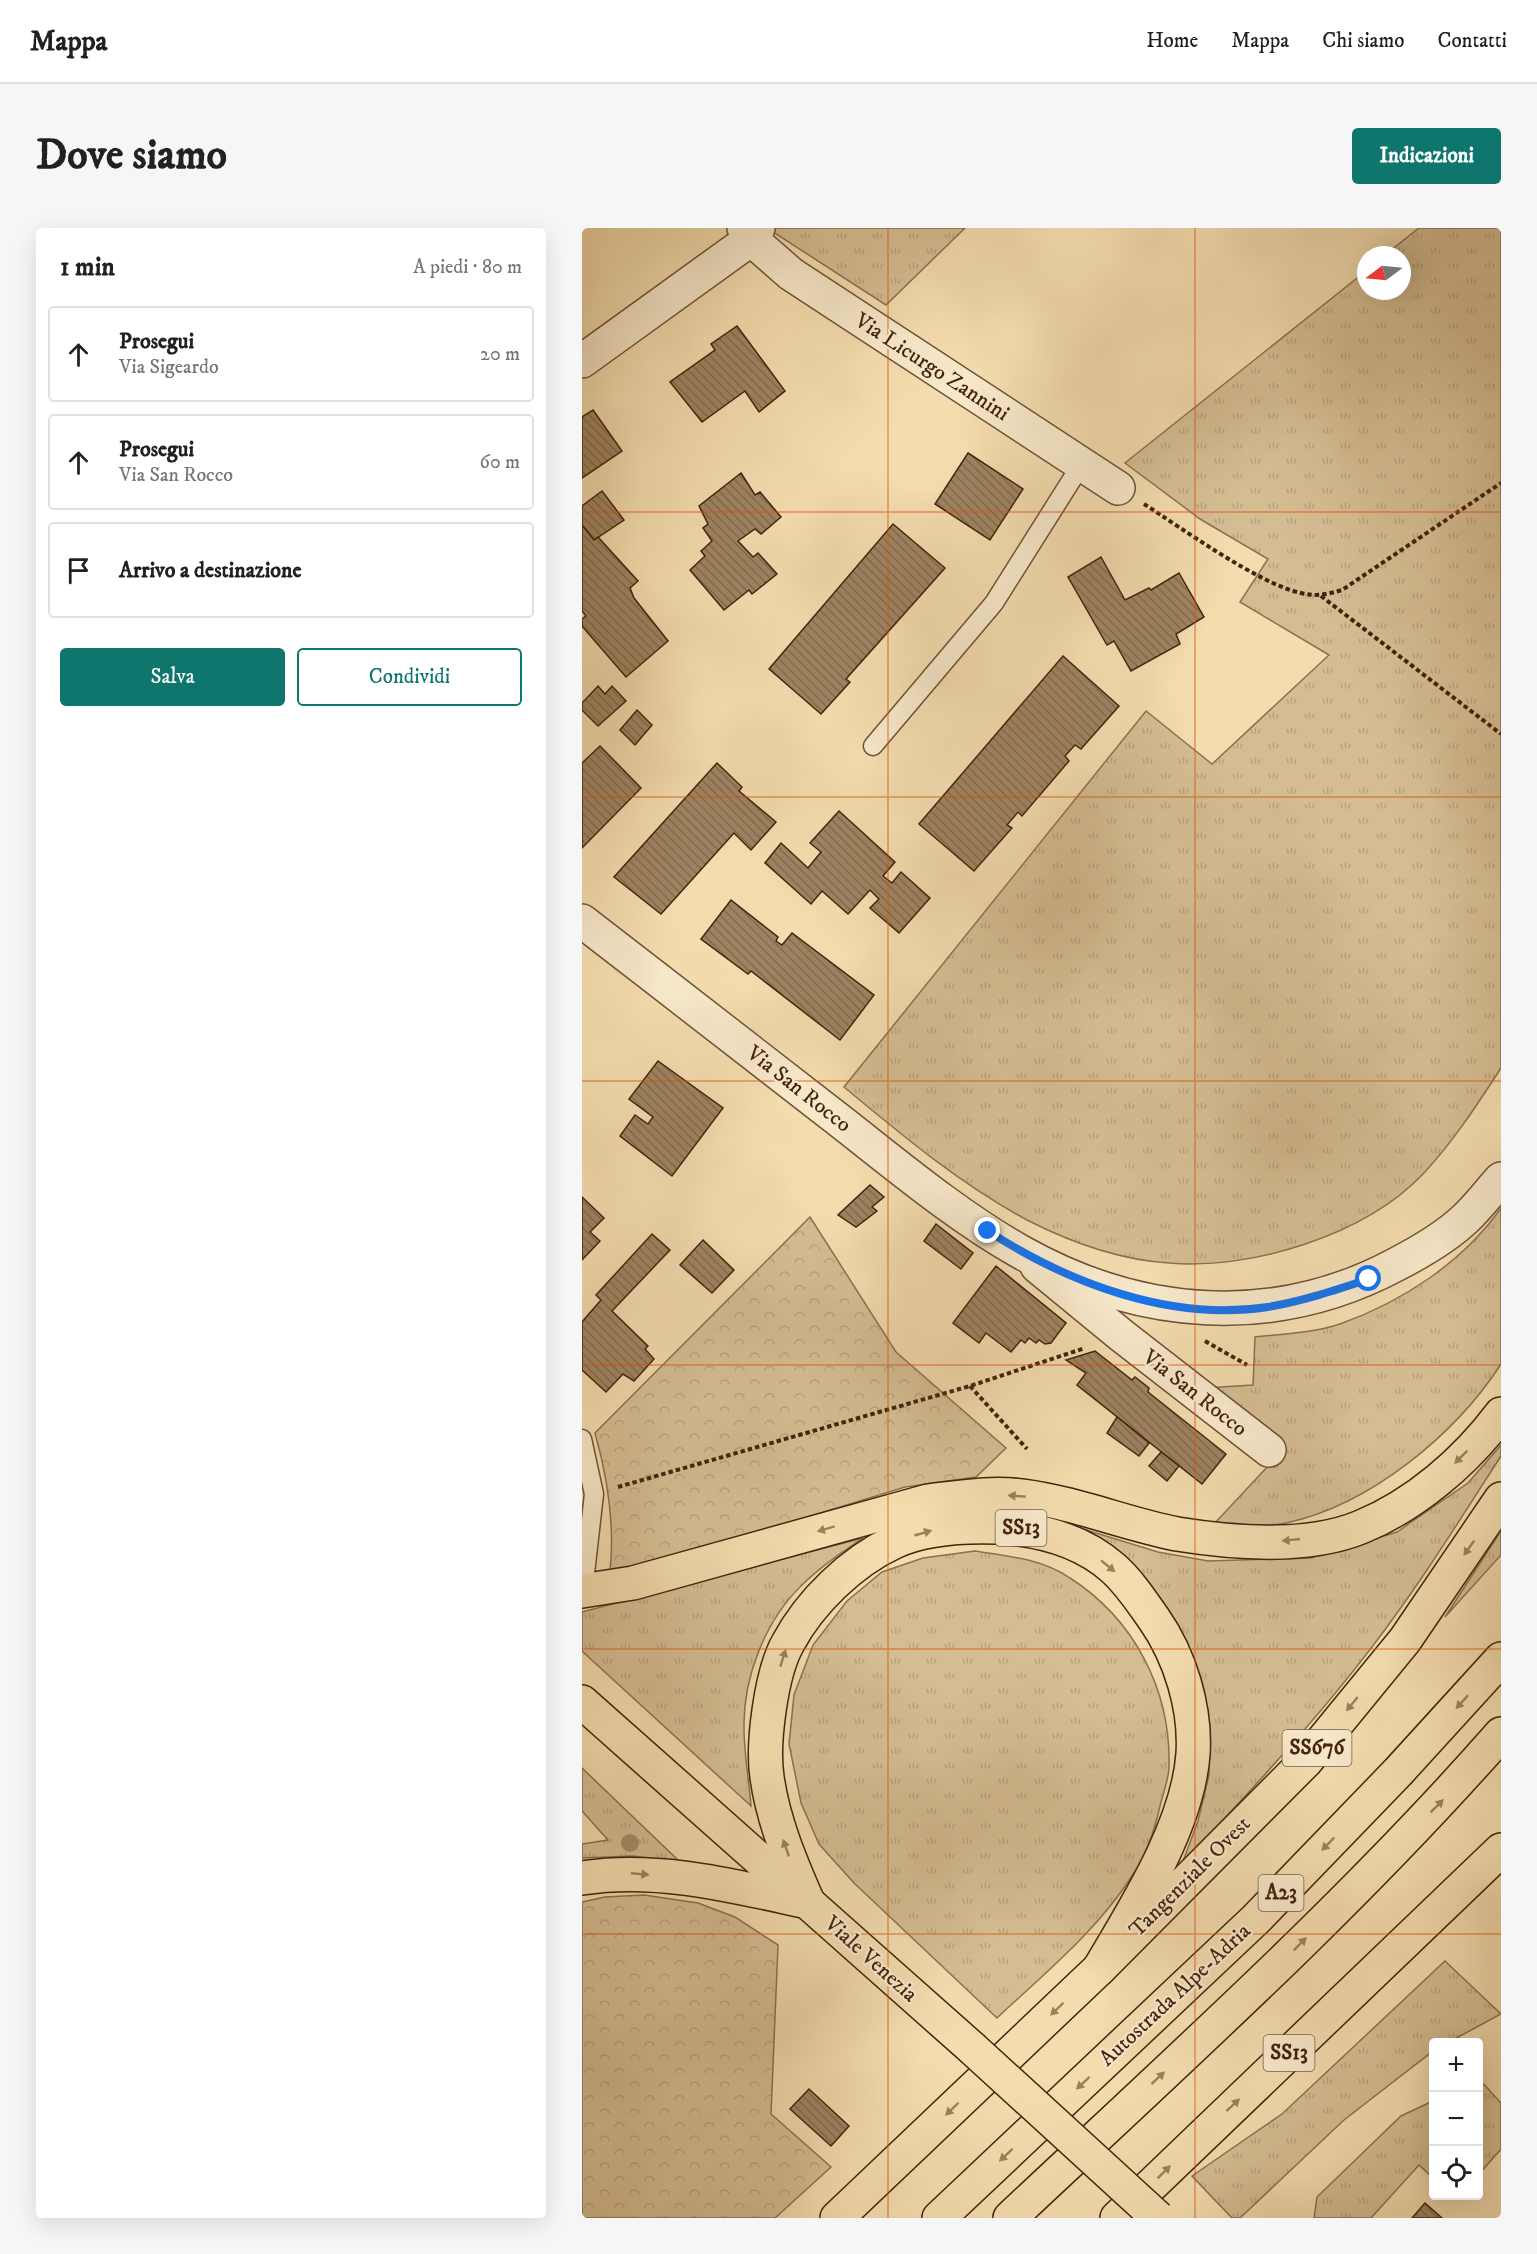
<!DOCTYPE html>
<html lang="it">
<meta charset="utf-8">
<style>
:root{--surface:#fff;--page:#f6f6f6;--text:#202124;--muted:#757577;--line:#e0e0e0;--accent:#0f766e}
body{margin:0;font-family:"IM FELL DW Pica",serif;background:var(--page);color:var(--text)}
.controls{position:absolute;right:18px;bottom:18px;display:grid;overflow:hidden;border-radius:6px;box-shadow:0 6px 24px #0002}
.controls button{width:54px;height:54px;display:grid;place-items:center;padding:0;border:0;border-bottom:2px solid var(--line);background:var(--surface);color:var(--text);font:30px sans-serif}
.compass{position:absolute;left:775px;top:18px;width:54px;height:54px;border-radius:50%;background:var(--surface);box-shadow:0 6px 24px #0002;rotate:254deg}
.stop{position:absolute;width:18px;height:18px;margin:-14px;border:4px solid #1a73e8;border-radius:50%;background:#fff}
.stop.end{background:#1a73e8;border-color:#fff;box-shadow:0 2px 6px #0008}
.list{margin:0;padding:0;list-style:none}
h2{display:flex;justify-content:space-between;align-items:center;height:78px;margin:0;padding:0 24px;font-size:26px}
h2 small{font-size:20px;font-weight:400;color:var(--muted)}
.list li{display:grid;grid-template-columns:39px 1fr auto;gap:18px;align-items:center;box-sizing:border-box;height:96px;margin:0 12px 12px;padding:0 12px;border:2px solid var(--line);border-radius:6px}
.list b{display:block;font-size:22px;white-space:nowrap}
.list p{margin:0;font-size:20px;white-space:nowrap;color:var(--muted)}
.list em{font-size:20px;font-style:normal;color:var(--muted)}
.actions{display:flex;gap:12px;padding:18px 24px}
.actions a{flex:1;padding:14px 0;border:2px solid var(--accent);border-radius:6px;text-align:center;font-size:21px;color:var(--accent)}
.actions .main{background:var(--accent);color:#fff}
.icon{flex:none;width:33px;height:33px;fill:none;stroke:currentColor;stroke-width:2;stroke-linecap:round;stroke-linejoin:round}
.map{position:relative;flex:none;width:919px;height:1990px;overflow:hidden;border-radius:6px}
header{display:flex;align-items:center;gap:36px;box-sizing:border-box;height:84px;padding:0 30px;background:var(--surface);border-bottom:2px solid var(--line)}
header strong{font-size:28px}
nav{display:flex;gap:33px;margin-inline-start:auto;font-size:21px}
.intro{display:flex;align-items:center;justify-content:space-between;box-sizing:border-box;height:144px;padding:0 36px}
h1{margin:0;font-size:42px}
.button{padding:15px 27px;border-radius:6px;background:var(--accent);color:#fff;font-size:21px;font-weight:700}
main{display:flex;gap:36px;padding:0 36px}
aside{flex:1;background:var(--surface);border-radius:6px;box-shadow:0 6px 24px #0002}
.map>svg:first-child{display:block}
.grass{fill:url(#grass-tufts);stroke:#8c7050;stroke-width:1.5}
.forest{fill:url(#forest-crowns);stroke:#8c7050;stroke-width:1.5}
.building{fill:url(#building-back-hatch);stroke:#43230e;stroke-width:1.5}
.lines{fill:none;stroke-linecap:round;stroke-linejoin:round}
.service-casing{stroke:#6f5136;stroke-width:21}
.minor-casing{stroke:#6f5136;stroke-width:36}
.tertiary-casing{stroke:#6f5136;stroke-width:36}
.primary-casing{stroke:#43230e;stroke-width:36}
.trunk-casing{stroke:#43230e;stroke-width:36}
.motorway-casing{stroke:#43230e;stroke-width:36}
.path{stroke:#43230e;stroke-width:4;stroke-dasharray:4.5 3;stroke-linecap:butt}
.service{stroke:#f7e8ca;stroke-width:18}
.minor{stroke:#f7e8ca;stroke-width:33}
.tertiary{stroke:#f7e8ca;stroke-width:33}
.primary{stroke:#f3dcae;stroke-width:33}
.trunk{stroke:#f3dcae;stroke-width:33}
.motorway{stroke:#f3dcae;stroke-width:33}
.primary-bridge-casing{stroke:#43230e;stroke-width:36;stroke-linecap:butt}
.primary-bridge{stroke:#f3dcae;stroke-width:33}
.tree{fill:#a78c68}
.oneway{fill:#9b805e}
.route{stroke:#1a73e8;stroke-width:8}
.grid{fill:none;stroke:#d8540c;stroke-width:1.5;stroke-opacity:0.55}
.labels{text-anchor:middle;dominant-baseline:central;stroke-width:4.5;stroke-linejoin:round;paint-order:stroke}
.shield{fill:#f7e8ca;stroke:#795e46;stroke-width:1.5}
.shield-label{font-size:21px;font-weight:bold;fill:#43230e}
.street-label{font-size:22px;fill:#43230e;stroke:#f7e8ca}
</style>
<header>
<strong>Mappa</strong>
<nav><a>Home</a><a>Mappa</a><a>Chi siamo</a><a>Contatti</a></nav>
</header>
<div class="intro"><h1>Dove siamo</h1><a class="button">Indicazioni</a></div>
<main>
<aside>
<h2>1 min<small>A piedi · 80 m</small></h2>
<ul class="list">
<li><svg class="icon" aria-label="ahead" viewBox="0 0 24 24"><path d="M12 20V5M6 11l6-6 6 6"/></svg><div><b>Prosegui</b><p>Via Sigeardo</p></div><em>20 m</em></li>
<li><svg class="icon" aria-label="ahead" viewBox="0 0 24 24"><path d="M12 20V5M6 11l6-6 6 6"/></svg><div><b>Prosegui</b><p>Via San Rocco</p></div><em>60 m</em></li>
<li><svg class="icon" aria-label="arrive" viewBox="0 0 24 24"><path d="M6 21V4h12l-3 4 3 4H6"/></svg><div><b>Arrivo a destinazione</b></div></li>
</ul>
<div class="actions"><a class="main">Salva</a><a>Condividi</a></div>
</aside>
<div class="map">
<svg width="919" height="1990" viewBox="0 0 919 1990">
<defs>
<pattern id="grass-tufts" width="24" height="20" patternUnits="userSpaceOnUse" patternTransform="scale(1.5)"><rect width="24" height="20" fill="#d5bd93"/><path d="M3 7l-1-3M5 7V3M7 7l1-3M15 17l-1-3M17 17v-4M19 17l1-3" fill="none" stroke="#b8a27e"/></pattern>
<pattern id="forest-crowns" width="20" height="18" patternUnits="userSpaceOnUse" patternTransform="scale(1.5)"><rect width="20" height="18" fill="#d5bd93"/><path d="M2 6a3 3 0 1 1 6 0M12 15a3 3 0 1 1 6 0" fill="none" stroke="#b8a27e"/></pattern>
<pattern id="building-back-hatch" width="6" height="6" patternUnits="userSpaceOnUse" patternTransform="scale(1.5)"><rect width="6" height="6" fill="#9f8361"/><path d="M-1 5l2 2M0 0l6 6M5-1l2 2" fill="none" stroke="#836b4e"/></pattern>
</defs>
<rect width="100%" height="100%" fill="#f3dcae"/>
<filter id="stains"><feTurbulence type="fractalNoise" baseFrequency=".00333" numOctaves="4"/><feColorMatrix values="0 0 0 0 .2 0 0 0 0 .09 0 0 0 0 .02 0 0 0 .5 -.17"/></filter>
<radialGradient id="worn" r=".72"><stop offset=".6" stop-color="#630" stop-opacity="0"/><stop offset="1" stop-color="#630" stop-opacity=".3"/></radialGradient>
<g class="grass">
<polygon points="185,0 383,0 304,77"/>
<path d="M837 0H919V840C895 877 871 914 841 946 783 1007 670 1042 587 1035 539 1032 488 1014 445 992 378 956 320 907 262 859L564 483 630 536 747 427 658 374 686 331 618 291 543 235 784 43V63H820V27H803Z"/>
<path d="M919 980V1136C873 1207 788 1277 704 1295 680 1300 654 1298 631 1297L703 1220 621 1160 671 1157 673 1109C701 1106 731 1105 758 1096 820 1074 881 1034 919 980Z"/>
<path d="M919 1217V1228C872 1301 826 1375 772 1442 718 1510 659 1573 600 1636L616 1593 627 1547 628 1499 621 1458 597 1402 488 1297 576 1324 626 1333 728 1330 815 1304 886 1255Z"/>
<polygon points="919,1302 919,1327 863,1389 915,1309"/>
<path d="M281 1310C259 1325 238 1339 219 1358 183 1393 161 1450 162 1500 162 1526 167 1552 169 1578L0 1423V1384Z"/>
<path d="M393 1323C426 1328 460 1331 488 1350 552 1391 589 1462 587 1538 587 1551 581 1565 578 1578 573 1600 565 1626 552 1645 516 1702 464 1744 415 1790L272 1655 237 1616 219 1575 207 1516 212 1467 231 1417 265 1373 300 1344 341 1330Z"/>
<polygon points="0,1540 98,1634 51,1628 0,1630 0,1616 26,1612 0,1583"/>
<polygon points="863,1733 919,1786 867,1814 852,1814 851,1823 762,1892 658,1990 650,1990 610,1948 700,1886"/>
<polygon points="897,1851 919,1875 919,1921 897,1946"/>
<polygon points="851,1873 851,1950 837,1937 789,1990 732,1990 735,1969 819,1888"/>
</g>
<g class="forest">
<path d="M228 989 314 1124 424 1220 394 1249 323 1259 92 1330 28 1343C33 1296 26 1251 13 1205Z"/>
<polygon points="62,1667 116,1675 153,1689 196,1717 189,1886 249,1939 193,1990 0,1990 0,1674 23,1669"/>
</g>
<g class="building">
<polygon points="155,98 203,163 177,184 163,163 120,194 88,154 133,122 129,116"/>
<polygon points="11,182 40,223 0,250 0,189"/>
<polygon points="386,225 441,261 408,312 353,276"/>
<polygon points="159,245 173,267 178,264 199,289 179,306 173,301 156,313 171,329 176,325 195,346 170,366 167,362 142,382 108,342 123,328 119,323 130,313 121,300 126,296 117,278"/>
<polygon points="20,263 42,292 12,312 0,297 0,278"/>
<polygon points="311,296 363,340 264,451 268,454 239,486 187,441"/>
<polygon points="0,297 12,312 16,309 56,353 48,360 52,370 86,413 44,449 0,398 0,391 4,388 0,383"/>
<polygon points="519,329 543,372 567,360 569,362 597,345 622,389 594,406 598,416 549,443 532,413 525,417 486,349"/>
<polygon points="481,428 537,478 499,521 493,517 483,528 487,533 440,588 436,584 425,597 430,600 392,643 337,596"/>
<polygon points="16,458 23,466 30,458 44,473 16,498 0,482 0,475"/>
<polygon points="55,482 70,497 53,517 38,502"/>
<polygon points="18,518 59,560 0,620 0,535"/>
<polygon points="135,535 160,559 157,563 194,594 169,622 152,605 79,686 32,649"/>
<polygon points="257,583 313,634 301,648 310,655 319,644 348,670 317,705 288,680 297,671 288,662 266,686 240,663 229,676 183,635 199,615 226,640 239,624 228,615"/>
<polygon points="149,672 196,709 194,713 200,717 210,705 292,767 258,812 169,743 166,746 119,711"/>
<polygon points="76,833 141,880 90,948 38,908 53,887 66,896 71,889 47,871"/>
<polygon points="288,957 302,969 290,979 295,983 274,999 256,987"/>
<polygon points="0,969 22,990 8,1004 18,1013 0,1032"/>
<polygon points="354,996 391,1025 379,1041 342,1013"/>
<polygon points="70,1006 88,1022 30,1083 66,1118 63,1121 72,1131 52,1153 41,1146 24,1164 0,1142 0,1094 19,1072 14,1067"/>
<polygon points="121,1012 152,1042 130,1065 98,1037"/>
<polygon points="414,1038 484,1095 469,1115 463,1116 457,1112 454,1115 447,1110 443,1115 439,1112 429,1124 404,1105 397,1115 371,1095"/>
<polygon points="513,1123 550,1152 553,1149 567,1160 566,1164 644,1226 620,1256 495,1157 504,1145 484,1132"/>
<polygon points="535,1189 567,1215 557,1228 525,1205"/>
<polygon points="579,1224 597,1238 585,1253 567,1238"/>
<polygon points="227,1861 267,1898 249,1918 208,1881"/>
<polygon points="843,1975 860,1990 830,1990"/>
</g>
<g class="lines">
<g class="service-casing">
<g id="service">
<polyline points="291,518 412,375 499,237"/>
<polyline points="0,1211 12,1266 1,1363"/>
</g>
</g>
<g class="minor-casing">
<g id="minor">
<polyline points="162,0 169,11 209,46 536,260"/>
<polyline points="0,133 169,11 176,0"/>
<polyline points="455,1038 539,1107 687,1222"/>
</g>
</g>
<g class="tertiary-casing">
<path id="tertiary" d="M0 693C80 755 161 817 240 879 304 928 367 983 437 1023 557 1091 692 1102 815 1036 838 1024 864 1009 883 991 896 979 907 964 919 951"/>
</g>
<g class="primary-casing">
<polyline id="primary" points="0,1474 390,1820"/>
</g>
<g class="trunk-casing">
<g id="trunk">
<path d="M0 1363 51 1355 346 1273C378 1269 409 1264 441 1268 494 1275 544 1296 595 1306 651 1315 726 1321 779 1299 833 1277 884 1233 919 1186"/>
<path d="M0 1650C75 1638 152 1658 226 1674"/>
<path d="M226 1674C209 1635 191 1593 185 1549 180 1516 189 1445 206 1415 228 1374 269 1334 312 1314 342 1300 381 1298 414 1299 456 1301 498 1311 531 1340 547 1354 560 1374 572 1391 598 1428 614 1480 611 1526 606 1598 553 1680 517 1741"/>
<polyline points="255,1990 517,1741 724,1533 823,1412 919,1271"/>
<polyline points="535,1990 919,1622"/>
</g>
</g>
<g class="motorway-casing">
<g id="motorway">
<polyline points="357,1990 674,1691 816,1544 919,1431"/>
<path d="M428 1990C595 1833 767 1679 919 1506"/>
</g>
</g>
<g class="path">
<path d="M562 276C601 301 677 356 719 365 734 369 746 366 760 362L919 255"/>
<polyline points="739,368 919,506"/>
<polyline points="623,1113 665,1137"/>
<polyline points="388,1158 445,1221"/>
<polyline points="36,1259 388,1158 503,1120"/>
</g>
<use href="#service" class="service"/>
<use href="#minor" class="minor"/>
<use href="#tertiary" class="tertiary"/>
<use href="#primary" class="primary"/>
<use href="#trunk" class="trunk"/>
<use href="#motorway" class="motorway"/>
<g class="primary-bridge-casing">
<polyline id="primary-bridge" points="390,1820 576,1990"/>
</g>
<use href="#primary-bridge" class="primary-bridge"/>
</g>
<circle class="tree" cx="48" cy="1615" r="9"/>
<defs><path id="oneway-solid" d="M-6-.8H1V-3.2L6.5 0L1 3.2V.8H-6Z" transform="scale(1.5)"/></defs>
<g class="oneway">
<use href="#oneway-solid" transform="translate(879 1229) rotate(135)"/>
<use href="#oneway-solid" transform="translate(435 1268) rotate(-176)"/>
<use href="#oneway-solid" transform="translate(244 1301) rotate(163)"/>
<use href="#oneway-solid" transform="translate(341 1305) rotate(-16)"/>
<use href="#oneway-solid" transform="translate(709 1312) rotate(174)"/>
<use href="#oneway-solid" transform="translate(887 1320) rotate(125)"/>
<use href="#oneway-solid" transform="translate(526 1338) rotate(39)"/>
<use href="#oneway-solid" transform="translate(201 1430) rotate(-73)"/>
<use href="#oneway-solid" transform="translate(880 1474) rotate(132)"/>
<use href="#oneway-solid" transform="translate(770 1476) rotate(129)"/>
<use href="#oneway-solid" transform="translate(855 1578) rotate(-45)"/>
<use href="#oneway-solid" transform="translate(746 1616) rotate(134)"/>
<use href="#oneway-solid" transform="translate(204 1620) rotate(-109)"/>
<use href="#oneway-solid" transform="translate(58 1646) rotate(5)"/>
<use href="#oneway-solid" transform="translate(718 1716) rotate(-45)"/>
<use href="#oneway-solid" transform="translate(475 1781) rotate(136)"/>
<use href="#oneway-solid" transform="translate(576 1850) rotate(-43)"/>
<use href="#oneway-solid" transform="translate(501 1855) rotate(137)"/>
<use href="#oneway-solid" transform="translate(651 1877) rotate(-43)"/>
<use href="#oneway-solid" transform="translate(370 1881) rotate(136)"/>
<use href="#oneway-solid" transform="translate(424 1927) rotate(137)"/>
<use href="#oneway-solid" transform="translate(582 1944) rotate(-45)"/>
</g>
<g class="lines">
<path class="route" d="M406 1003C486 1055 589 1094 686 1079 721 1073 754 1062 787 1051"/>
</g>
<path class="grid" d="M306 0V1990M613 0V1990M0 284H919M0 569H919M0 853H919M0 1137H919M0 1421H919M0 1706H919"/>
<g class="labels">
<g class="shield">
<rect x="413.5" y="1282" width="51" height="36" rx="4.5"/>
<rect x="700.5" y="1502" width="69" height="36" rx="4.5"/>
<rect x="676.5" y="1647" width="45" height="36" rx="4.5"/>
<rect x="681.5" y="1807" width="51" height="36" rx="4.5"/>
</g>
<g class="shield-label">
<text x="439" y="1300">SS13</text>
<text x="735" y="1520">SS676</text>
<text x="699" y="1665">A23</text>
<text x="707" y="1825">SS13</text>
</g>
<g class="street-label">
<text transform="translate(350 139) rotate(33)">Via Licurgo Zannini</text>
<text transform="translate(217 861) rotate(38)">Via San Rocco</text>
<text transform="translate(613 1165) rotate(38)">Via San Rocco</text>
<text transform="translate(608 1649) rotate(-45)">Tangenziale Ovest</text>
<text transform="translate(289 1731) rotate(42)">Viale Venezia</text>
<text transform="translate(593 1767) rotate(-43)">Autostrada Alpe-Adria</text>
</g>
</g>
<rect width="100%" height="100%" filter="url(#stains)"/>
<rect width="100%" height="100%" fill="url(#worn)"/>
</svg>
<div class="controls">
<button>+</button>
<button>−</button>
<button><svg class="icon" aria-label="locate" viewBox="0 0 24 24"><circle cx="12" cy="12" r="6"/><path d="M12 2v4M12 18v4M2 12h4M18 12h4"/></svg></button>
</div>
<svg class="compass" viewBox="-18 -18 36 36"><path d="M0-13l5 13h-10z" fill="#e53935"/><path d="M0 13l5-13h-10z" fill="#757577"/></svg>
<div class="stop" style="left:787px;top:1051px"></div>
<div class="stop end" style="left:406px;top:1003px"></div>
</div>
</main>
